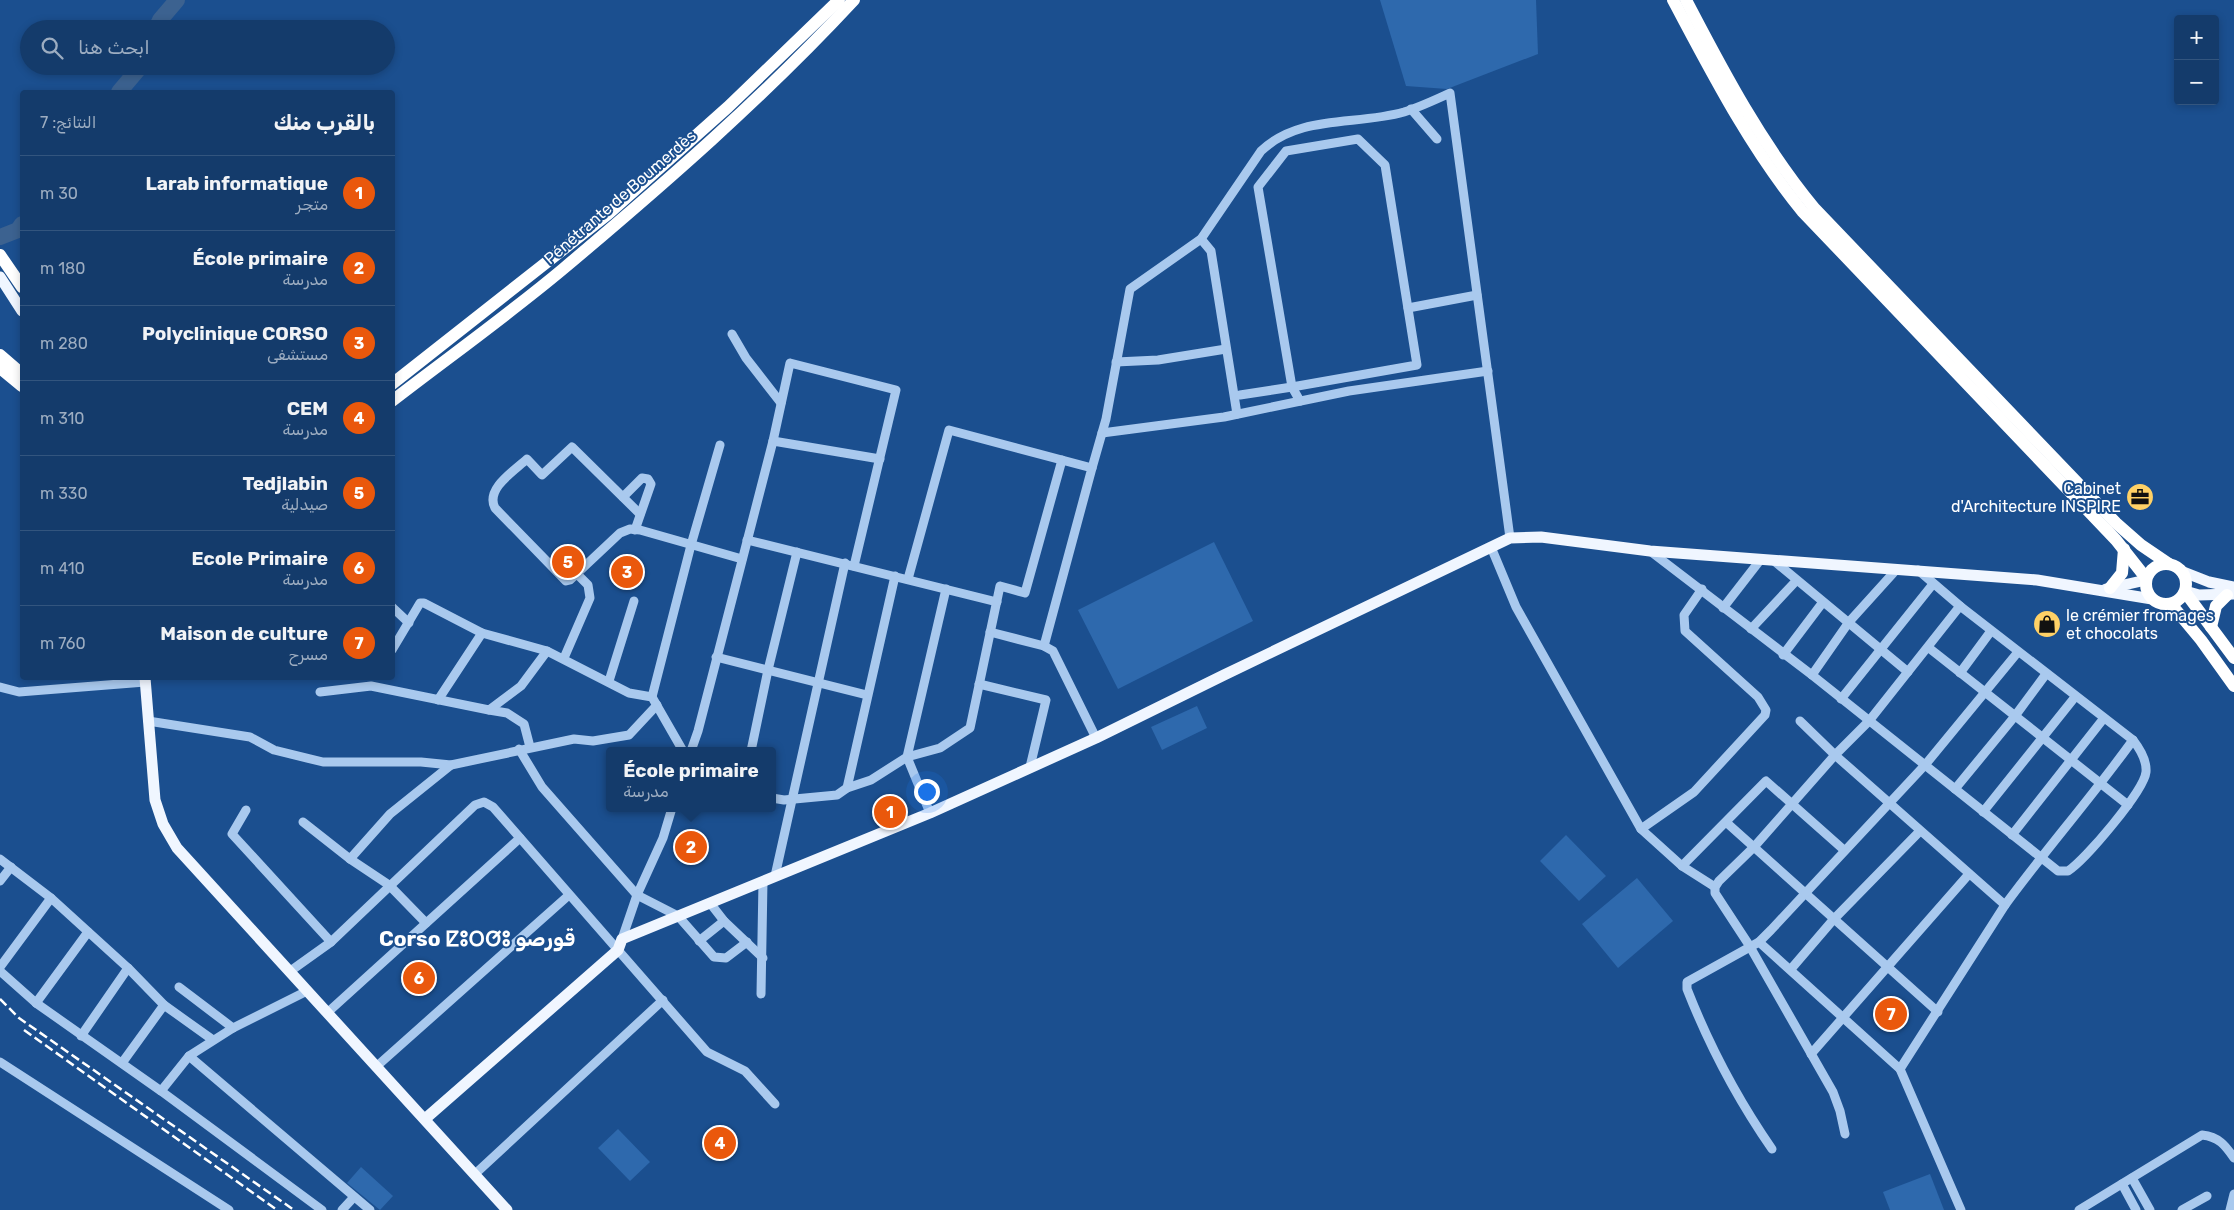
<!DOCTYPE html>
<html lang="ar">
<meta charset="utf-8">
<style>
:root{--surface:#143b6b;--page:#214673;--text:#f1f3f6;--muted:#9dadc1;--line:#33557e;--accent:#ea580c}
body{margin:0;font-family:Rubik,Vazirmatn,"Noto Sans Tifinagh",sans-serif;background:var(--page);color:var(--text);direction:rtl}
.controls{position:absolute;right:15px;top:15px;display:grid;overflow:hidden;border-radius:5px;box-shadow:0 2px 8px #0003}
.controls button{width:45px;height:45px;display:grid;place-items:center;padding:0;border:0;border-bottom:1px solid var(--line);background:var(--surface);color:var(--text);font:25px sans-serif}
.you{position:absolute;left:926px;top:791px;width:18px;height:18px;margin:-12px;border:4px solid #fff;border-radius:50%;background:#1a73e8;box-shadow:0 0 0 8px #1a73e833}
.badge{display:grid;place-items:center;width:32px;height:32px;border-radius:50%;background:var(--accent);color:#fff;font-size:16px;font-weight:700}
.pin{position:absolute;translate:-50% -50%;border:2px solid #fff;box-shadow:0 1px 5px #0006}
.popup{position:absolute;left:606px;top:747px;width:170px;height:65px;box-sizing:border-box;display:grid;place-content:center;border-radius:5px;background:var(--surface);filter:drop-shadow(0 1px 4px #0005);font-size:16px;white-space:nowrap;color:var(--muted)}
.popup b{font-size:19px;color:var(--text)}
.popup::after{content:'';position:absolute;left:50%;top:100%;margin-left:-10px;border:10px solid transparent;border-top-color:var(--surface)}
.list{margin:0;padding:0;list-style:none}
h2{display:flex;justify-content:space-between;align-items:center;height:65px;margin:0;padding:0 20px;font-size:21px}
h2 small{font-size:16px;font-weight:400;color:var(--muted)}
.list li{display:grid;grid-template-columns:32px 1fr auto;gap:15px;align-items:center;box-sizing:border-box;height:75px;padding:0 20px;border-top:1px solid var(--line)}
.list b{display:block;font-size:19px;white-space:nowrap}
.list p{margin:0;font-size:16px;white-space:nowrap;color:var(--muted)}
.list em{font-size:16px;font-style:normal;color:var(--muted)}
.icon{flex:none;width:28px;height:28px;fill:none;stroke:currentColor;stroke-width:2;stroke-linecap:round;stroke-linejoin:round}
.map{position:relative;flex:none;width:2234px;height:1210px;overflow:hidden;direction:ltr}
.search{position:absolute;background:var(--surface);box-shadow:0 2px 8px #0003;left:20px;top:20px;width:375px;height:55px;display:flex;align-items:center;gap:12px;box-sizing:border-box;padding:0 18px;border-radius:28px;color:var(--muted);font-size:19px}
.panel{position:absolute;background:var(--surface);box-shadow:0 2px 8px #0003;left:20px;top:90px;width:375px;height:590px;border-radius:5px;direction:rtl}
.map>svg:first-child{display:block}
.green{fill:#2e69ad}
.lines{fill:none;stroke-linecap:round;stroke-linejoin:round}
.river{stroke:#3c6290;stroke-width:16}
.minor{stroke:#a9c9ee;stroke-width:9}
.major{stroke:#f0f6ff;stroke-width:11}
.highway{stroke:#fff;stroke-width:12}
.rail{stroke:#fff;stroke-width:2.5;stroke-dasharray:9 4;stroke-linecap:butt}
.labels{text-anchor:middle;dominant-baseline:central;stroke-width:4;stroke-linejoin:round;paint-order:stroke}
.street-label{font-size:16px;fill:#fff;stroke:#1b4f8f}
.poi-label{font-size:16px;fill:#fff;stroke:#1b4f8f;text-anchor:end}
.district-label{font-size:21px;font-weight:bold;fill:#fff;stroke:#1b4f8f}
</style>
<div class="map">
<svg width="2234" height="1210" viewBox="0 0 2234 1210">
<rect width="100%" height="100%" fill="#1b4f8f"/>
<g class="green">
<polygon points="1380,0 1536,0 1538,54 1447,89 1406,86"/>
<polygon points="1214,542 1253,621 1118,689 1078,610"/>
<polygon points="1197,706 1207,728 1162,750 1151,727"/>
<polygon points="1566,835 1606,876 1579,901 1540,861"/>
<polygon points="1637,878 1673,921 1618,968 1582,924"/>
<polygon points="618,1129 650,1162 630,1181 598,1148"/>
<polygon points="361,1167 393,1196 380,1210 347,1183"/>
<polygon points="1930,1174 1944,1210 1890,1210 1883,1192"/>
</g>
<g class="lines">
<g class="river">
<polyline points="156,29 160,20 177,0"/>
<polyline points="119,92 141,66"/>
<polyline points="0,237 18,230 22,224"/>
</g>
<g class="minor">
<polyline points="1411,109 1437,139"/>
<polygon points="1358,139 1385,165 1417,365 1292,387 1258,187 1286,151"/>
<polyline points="1201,239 1211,251 1237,414"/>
<polyline points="1408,308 1477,295"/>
<polyline points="732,334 746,358 781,403"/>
<polyline points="1116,362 1158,360 1226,349"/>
<polyline points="1240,395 1292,387 1300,401"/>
<polyline points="1102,433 1224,417 1349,391 1488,371"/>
<polyline points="773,441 790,363 896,390 854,566"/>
<path d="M1092 468 1106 419 1130 289 1201 239 1261 151C1300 114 1355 126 1404 112 1420 107 1435 100 1450 93L1510 538"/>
<polyline points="623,497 642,478 648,479 651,484 635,530"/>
<path d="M640 514 572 447 542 475 527 459C514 471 485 489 495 508L566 581 570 580 620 533 630 529 640 530 742 559"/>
<polyline points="747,540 997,602"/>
<polyline points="1491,547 1516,607 1641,829 1694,792 1765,715 1766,710 1758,697 1685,631 1684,615 1702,589"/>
<path d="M1650 551 1812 675 2058 871H2068C2085 860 2144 791 2146 772 2147 760 2140 749 2133 740L1960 606"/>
<polyline points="1773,560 1908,672"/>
<polyline points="908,579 949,430 1092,468 1044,646"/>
<polyline points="392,607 409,623"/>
<polyline points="1723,608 1761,559"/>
<polyline points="1751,629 1796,581"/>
<polyline points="990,632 1044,646 1053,651 1096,738"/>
<polyline points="1929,648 2128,805"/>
<polyline points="392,650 420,603 424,603 482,633 547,651 629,693 652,697 683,751"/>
<polyline points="1783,655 1823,602"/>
<polyline points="716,657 867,695"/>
<polyline points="564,658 590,598 588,585 577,574"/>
<polyline points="1960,673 1991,631"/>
<polyline points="1812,675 1849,622 1896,570"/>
<polyline points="609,681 634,601"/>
<polyline points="979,684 1046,700 1030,767"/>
<polyline points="0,687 19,692 145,682"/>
<polyline points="320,692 371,686 489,710 521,686 547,651"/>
<polyline points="652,697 691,545 720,445"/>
<polyline points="1841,699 1933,584"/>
<polyline points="438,700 482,633"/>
<polyline points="489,710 507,713 524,724 530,747"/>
<polyline points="148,721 250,737 274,750 323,762 421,762 451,765 574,739 593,741 629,735 657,705"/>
<polyline points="1800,721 1835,755 1754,847 1719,881 1715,887 1715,893 1749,945 1833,1092 1840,1111 1845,1134"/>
<polyline points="519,749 542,787 637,895 678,916 714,957 726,958 747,942"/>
<polyline points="691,751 698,731 773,441 880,459"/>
<polyline points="751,751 768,670 797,552"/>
<polyline points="847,788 895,576"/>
<polyline points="1955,789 2015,716 2046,674"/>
<polyline points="772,798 784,800 837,795 847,788 871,780 907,757 940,748 970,728 1000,586 1025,593 1062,460"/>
<polyline points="246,810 232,834 331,942"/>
<polyline points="1983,812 2075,697"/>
<polyline points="930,813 907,757 946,589"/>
<polyline points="303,822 350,859 390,814 451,765"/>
<polyline points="1727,823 1938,1012"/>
<polyline points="1641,829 1682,866 1715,887"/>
<polyline points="2012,835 2104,718"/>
<polyline points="0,859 51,898 128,968 164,1005 213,1040"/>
<polyline points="350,859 389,885 426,923"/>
<polyline points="1682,866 1766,781 1844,850"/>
<polyline points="775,876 845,563"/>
<polyline points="0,881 11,867"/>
<polyline points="710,903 724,921 763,958"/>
<path d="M2005 905C2046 849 2092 797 2133 740"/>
<polyline points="622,939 637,895 663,838 672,808"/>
<polyline points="699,941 724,921"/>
<polyline points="1759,942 1900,1069 1961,1210"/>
<polyline points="0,967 51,898"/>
<polyline points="1791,969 1833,920 1920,831"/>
<polyline points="0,971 36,1003 161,1091 322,1210"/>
<polyline points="289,972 331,942 475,805 484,802 493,807 707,1052 745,1071 775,1104"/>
<polyline points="179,987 233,1028"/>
<polyline points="307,991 233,1028 189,1056 370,1210"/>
<polyline points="761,994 763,881"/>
<polyline points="36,1003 88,932"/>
<polyline points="327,1013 520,838"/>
<polyline points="81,1036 128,968"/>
<polyline points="1811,1054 1969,874"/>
<polyline points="0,1062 229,1210"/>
<polyline points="122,1063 164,1005"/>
<polyline points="377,1066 569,895"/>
<polyline points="1900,1069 2005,905 1835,755 1869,721 1960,606 1918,570"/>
<polyline points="161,1091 189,1056"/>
<path d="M1772 1149C1738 1100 1709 1045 1687 989V982L1759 942 1771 930 1925 765 2018 652"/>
<polyline points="475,1174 663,1000"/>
<polyline points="2132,1178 2150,1210"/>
<polyline points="2122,1184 2136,1210"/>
<polyline points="342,1210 354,1197"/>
<path d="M2079 1210 2202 1135C2219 1137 2225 1145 2234 1158"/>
<polyline points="2182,1210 2207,1196"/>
<polyline points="2230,1210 2234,1194"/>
</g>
<g class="major">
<polyline points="0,277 22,311"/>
<polyline points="2181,571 2209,582 2234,587"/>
<polyline points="2106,589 2146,580"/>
<polyline points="2185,591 2199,595 2233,594"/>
<polyline points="145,678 155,800 163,824 177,848 507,1210"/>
<polyline points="425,1119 618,950 622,939 930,813 1096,738 1224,675 1510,538 1541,537 1650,551 2037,580 2152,599"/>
</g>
<g class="highway">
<path d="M1673 0C1712 73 1749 146 1802 211L2116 540 2146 578"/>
<path d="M1686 0C1724 73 1762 145 1815 209L2116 523 2141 545 2169 564"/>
<polyline points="0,255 22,287"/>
<polyline points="0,355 22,374"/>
<polyline points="0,368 22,386"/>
<polyline points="392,384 608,214 728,107 839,0"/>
<path d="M392 401C449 357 508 315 563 269 664 184 764 97 854 0"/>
<circle cx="2166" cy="584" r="20"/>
<polyline points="2110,588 2122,573 2124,549"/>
<polyline points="2185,592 2234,658"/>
<polyline points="2171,604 2201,640 2234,686"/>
<polyline points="2211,627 2216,606 2227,595"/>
</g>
<g class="rail">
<polyline points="0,999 19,1018 294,1210"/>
<polyline points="24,1030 277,1210"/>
</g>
</g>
<defs>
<g id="office-disc" transform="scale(1.4375)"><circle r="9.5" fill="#ffd166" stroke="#1b4f8f"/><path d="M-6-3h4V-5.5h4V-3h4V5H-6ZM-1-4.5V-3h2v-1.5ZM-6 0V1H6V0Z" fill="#111"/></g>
<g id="shop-disc" transform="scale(1.4375)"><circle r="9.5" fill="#ffd166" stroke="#1b4f8f"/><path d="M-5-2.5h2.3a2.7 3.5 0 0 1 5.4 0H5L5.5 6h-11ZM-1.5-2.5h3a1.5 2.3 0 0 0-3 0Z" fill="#111"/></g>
</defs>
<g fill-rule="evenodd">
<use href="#office-disc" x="2140" y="497"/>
<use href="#shop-disc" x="2047" y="624"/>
</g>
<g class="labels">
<g class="street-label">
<text transform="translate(620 197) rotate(-41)">Pénétrante de Boumerdès</text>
</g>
<g class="poi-label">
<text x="2121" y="488">Cabinet<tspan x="2121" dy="18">d'Architecture INSPIRE</tspan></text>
<text x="2066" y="615" text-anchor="start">le crémier fromages<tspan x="2066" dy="18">et chocolats</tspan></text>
</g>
<g class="district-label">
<text x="477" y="938">Corso ⵇⵓⵔⵚⵓ قورصو</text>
</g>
</g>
</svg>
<div class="controls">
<button>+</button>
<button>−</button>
</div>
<div class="you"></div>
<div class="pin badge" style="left:890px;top:812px">1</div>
<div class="pin badge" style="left:691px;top:847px">2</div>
<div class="popup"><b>École primaire</b>مدرسة</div>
<div class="pin badge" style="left:627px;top:572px">3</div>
<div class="pin badge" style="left:720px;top:1143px">4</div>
<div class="pin badge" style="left:568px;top:562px">5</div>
<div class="pin badge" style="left:419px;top:978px">6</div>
<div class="pin badge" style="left:1891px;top:1014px">7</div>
<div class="search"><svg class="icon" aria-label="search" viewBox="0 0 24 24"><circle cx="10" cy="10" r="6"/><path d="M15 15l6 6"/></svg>ابحث هنا</div>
<section class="panel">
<h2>بالقرب منك<small>النتائج: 7</small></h2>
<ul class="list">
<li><span class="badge">1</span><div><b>Larab informatique</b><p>متجر</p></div><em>30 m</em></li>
<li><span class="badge">2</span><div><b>École primaire</b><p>مدرسة</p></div><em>180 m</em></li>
<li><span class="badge">3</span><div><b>Polyclinique CORSO</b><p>مستشفى</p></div><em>280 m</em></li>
<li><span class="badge">4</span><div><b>CEM</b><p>مدرسة</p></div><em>310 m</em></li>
<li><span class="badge">5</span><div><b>Tedjlabin</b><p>صيدلية</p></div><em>330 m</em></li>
<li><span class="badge">6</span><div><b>Ecole Primaire</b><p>مدرسة</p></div><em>410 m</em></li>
<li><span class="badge">7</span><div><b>Maison de culture</b><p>مسرح</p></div><em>760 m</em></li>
</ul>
</section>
</div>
